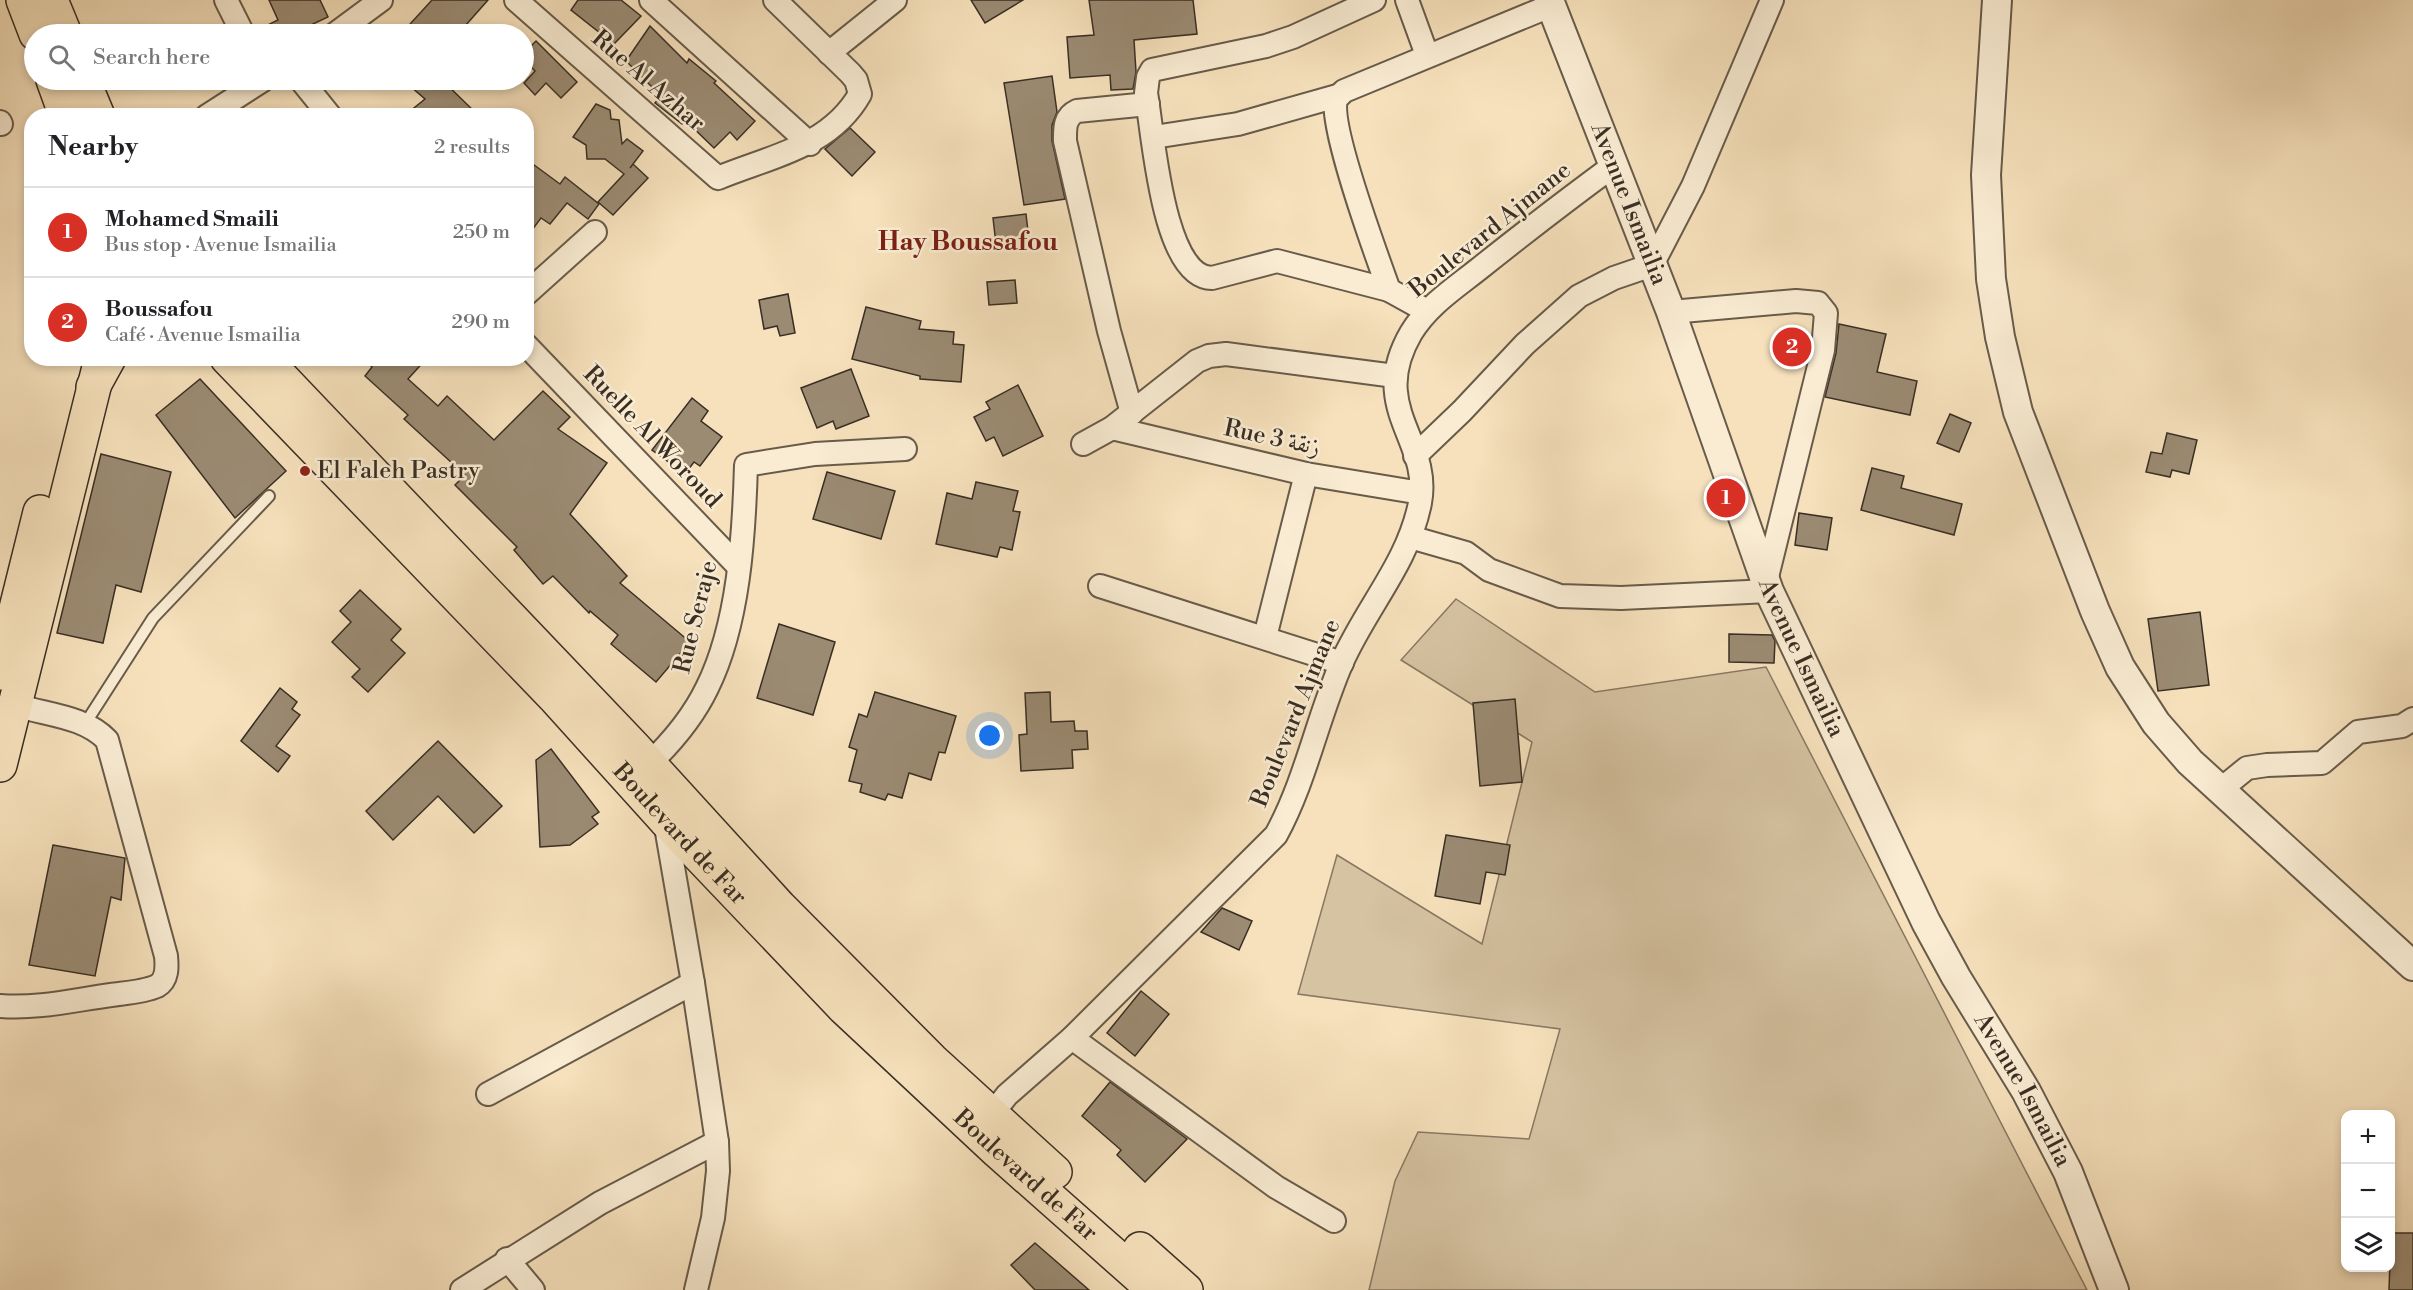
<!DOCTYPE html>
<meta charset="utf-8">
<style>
:root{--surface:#fff;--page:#f6f6f6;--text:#202124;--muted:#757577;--line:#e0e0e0;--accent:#d93025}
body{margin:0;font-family:"Libre Bodoni",Amiri,serif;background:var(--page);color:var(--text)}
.controls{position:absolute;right:18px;bottom:18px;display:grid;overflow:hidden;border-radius:12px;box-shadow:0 3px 9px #0003}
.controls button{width:54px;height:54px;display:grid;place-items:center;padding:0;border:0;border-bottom:2px solid var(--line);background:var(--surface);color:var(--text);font:30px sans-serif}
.you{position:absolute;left:990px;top:736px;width:21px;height:21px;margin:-15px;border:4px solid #fff;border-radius:50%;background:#1a73e8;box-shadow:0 0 0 9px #1a73e833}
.badge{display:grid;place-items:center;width:39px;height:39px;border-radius:50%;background:var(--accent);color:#fff;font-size:20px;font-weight:700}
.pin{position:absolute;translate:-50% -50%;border:3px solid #fff;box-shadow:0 2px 6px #0006}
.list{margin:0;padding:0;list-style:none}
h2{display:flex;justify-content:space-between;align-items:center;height:78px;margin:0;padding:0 24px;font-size:26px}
h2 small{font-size:20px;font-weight:400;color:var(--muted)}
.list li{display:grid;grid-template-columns:39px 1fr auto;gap:18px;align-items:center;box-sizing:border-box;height:90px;padding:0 24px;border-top:2px solid var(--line)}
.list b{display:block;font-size:22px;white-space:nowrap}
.list p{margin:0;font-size:20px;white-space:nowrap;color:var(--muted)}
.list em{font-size:20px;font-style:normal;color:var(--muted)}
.icon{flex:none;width:33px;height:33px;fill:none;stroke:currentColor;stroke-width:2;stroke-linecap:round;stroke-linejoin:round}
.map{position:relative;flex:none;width:2413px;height:1290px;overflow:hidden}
.search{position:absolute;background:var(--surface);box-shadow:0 3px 9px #0003;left:24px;top:24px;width:510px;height:66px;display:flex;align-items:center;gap:15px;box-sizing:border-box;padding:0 21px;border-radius:33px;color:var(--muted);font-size:22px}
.panel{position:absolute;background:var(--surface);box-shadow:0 3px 9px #0003;left:24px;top:108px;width:510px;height:258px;border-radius:24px}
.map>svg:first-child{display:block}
.green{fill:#d6c3a2;stroke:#887863;stroke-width:1.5}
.building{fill:#9b8b73;stroke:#392e24;stroke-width:1.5}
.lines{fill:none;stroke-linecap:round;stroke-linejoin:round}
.service-casing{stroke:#685b4a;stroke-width:14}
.minor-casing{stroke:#685b4a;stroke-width:26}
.tertiary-casing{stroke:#685b4a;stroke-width:32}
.primary-casing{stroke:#392e24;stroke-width:36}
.trunk-casing{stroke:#392e24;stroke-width:36}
.service{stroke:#f9ecd3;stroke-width:10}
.minor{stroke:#f9ecd3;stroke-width:22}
.tertiary{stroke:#f9ecd3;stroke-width:28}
.primary{stroke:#f6e1bc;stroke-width:33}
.trunk{stroke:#f6e1bc;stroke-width:33}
.poi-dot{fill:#8f2418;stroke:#f9ecd3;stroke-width:2}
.labels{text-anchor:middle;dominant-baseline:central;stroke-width:5;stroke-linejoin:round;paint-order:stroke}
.street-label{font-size:24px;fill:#392e24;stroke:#f9ecd3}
.poi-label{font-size:24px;fill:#392e24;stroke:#f9ecd3;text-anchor:start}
.neighbourhood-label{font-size:26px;font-weight:bold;fill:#7a1f14;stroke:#f9ecd3}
</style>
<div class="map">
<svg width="2413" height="1290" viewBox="0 0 2413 1290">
<rect width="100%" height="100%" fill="#f6e1bc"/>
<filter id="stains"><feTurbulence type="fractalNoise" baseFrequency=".00333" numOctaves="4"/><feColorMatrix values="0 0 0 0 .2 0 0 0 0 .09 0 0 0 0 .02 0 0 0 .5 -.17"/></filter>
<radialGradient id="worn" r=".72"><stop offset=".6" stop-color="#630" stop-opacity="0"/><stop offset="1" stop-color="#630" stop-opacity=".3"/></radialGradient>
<polygon class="green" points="1456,599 1595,692 1766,667 2087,1290 1369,1290 1395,1181 1418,1132 1529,1139 1560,1029 1298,994 1337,855 1482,944 1532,742 1401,660"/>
<g class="building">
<polygon points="269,0 320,0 328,17 292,34 256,34 256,31 278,20"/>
<polygon points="432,0 488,0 458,34 401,34"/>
<polygon points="578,0 621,0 641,16 614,44 571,10"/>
<polygon points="971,0 1023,0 985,23"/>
<polygon points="1089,0 1193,0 1197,34 1134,40 1136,72 1133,89 1111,90 1110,75 1070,78 1067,37 1094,35"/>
<polygon points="650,26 687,63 689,59 716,81 714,83 755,121 737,140 730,132 714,148 685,120 682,124 655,103 661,96 626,61"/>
<polygon points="536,41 577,82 561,98 546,83 535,95 524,83 535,71 524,60 524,53"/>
<polygon points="1052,76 1057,112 1052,125 1052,141 1065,199 1024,205 1004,83"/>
<polygon points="403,80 442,80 479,116 404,116 425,99"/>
<polygon points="596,104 610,110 611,119 619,120 622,144 627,139 643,151 630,168 633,164 648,178 613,215 598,202 624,174 605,159 587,159 586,145 573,137"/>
<polygon points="850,128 875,152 852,176 825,149"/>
<polygon points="526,159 560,184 565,177 599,204 588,219 567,203 550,224 541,218 526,238"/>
<polygon points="1026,214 1029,240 996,244 993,218"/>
<polygon points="1015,280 1017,303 989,305 987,282"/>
<polygon points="788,294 795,333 780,336 777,326 764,329 759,300"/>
<polygon points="866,307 921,321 919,329 954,332 953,344 964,345 961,382 920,379 920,376 852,359"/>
<polygon points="1839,324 1886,334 1877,372 1917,381 1910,415 1825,397 1836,353"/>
<polygon points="363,358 427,358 408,379 438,406 447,396 494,440 543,391 570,417 558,429 607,463 570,514 627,576 620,583 690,642 656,682 611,644 618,635 590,611 589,613 553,576 543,584 514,550 517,547 455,485 465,475 404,419 408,415 365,376 372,367"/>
<polygon points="851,369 869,416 836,429 833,421 817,428 801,388"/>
<polygon points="200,379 286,471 235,518 156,415"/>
<polygon points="1018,385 1043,436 1003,456 994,437 986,441 974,417 990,409 986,402"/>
<polygon points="692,398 708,411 701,421 722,437 700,466 694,462 685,474 652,450"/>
<polygon points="1950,414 1971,423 1959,452 1937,443"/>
<polygon points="2167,433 2197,440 2189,474 2172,470 2170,477 2146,472 2151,452 2162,454"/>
<polygon points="101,454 171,472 141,592 116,585 103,643 57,633"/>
<polygon points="1872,468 1904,476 1901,488 1962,504 1954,535 1861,510"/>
<polygon points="827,472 895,491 881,539 813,519"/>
<polygon points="976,482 1018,491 1013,511 1020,512 1012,550 1000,547 997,557 936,544 947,493 972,499"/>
<polygon points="1799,513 1832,518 1827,550 1795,545"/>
<polygon points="360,590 401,629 391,640 405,653 368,692 352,677 360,669 332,642 351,622 340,611"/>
<polygon points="2200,612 2209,685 2158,691 2148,619"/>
<polygon points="779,624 835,642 813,715 757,698"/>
<polygon points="1729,634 1772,635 1775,641 1774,663 1729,662"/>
<polygon points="280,688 297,702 292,709 300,715 276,746 290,756 278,772 241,741"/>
<polygon points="875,692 956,716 945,753 939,752 931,780 909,773 902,798 888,794 885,800 860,792 862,784 849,781 857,750 849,747 859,714 867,717"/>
<polygon points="1050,692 1051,722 1074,721 1075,731 1087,731 1088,749 1072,750 1073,768 1021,771 1019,735 1027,734 1025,693"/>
<polygon points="1515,699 1522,782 1480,786 1473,703"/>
<polygon points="438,741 502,806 474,833 438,796 393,840 366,811"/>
<polygon points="551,749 599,812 592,817 598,824 570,845 540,847 536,760"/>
<polygon points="1446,835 1510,845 1505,875 1486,872 1480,904 1435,896"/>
<polygon points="53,845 125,858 121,900 111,897 95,976 29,965"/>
<polygon points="1222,908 1252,921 1239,950 1201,932"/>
<polygon points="1141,991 1169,1014 1135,1056 1107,1033"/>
<polygon points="1110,1082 1187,1139 1145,1182 1117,1155 1121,1150 1082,1116"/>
<polygon points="2391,1233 2413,1233 2413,1290 2389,1290"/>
<polygon points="1035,1243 1089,1290 1035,1290 1011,1265"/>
</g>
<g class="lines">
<g class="service-casing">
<polyline id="service" points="85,724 153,618 269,496"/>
</g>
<g class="minor-casing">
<g id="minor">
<polyline points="226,0 243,34"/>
<path d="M516 0 718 178C771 156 830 147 860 94L856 80 850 73 775 0"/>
<polyline points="651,0 810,144"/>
<path d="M1374 0 1293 37 1266 46 1152 70 1148 77 1146 93C1153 130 1162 278 1212 278L1277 261 1389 290"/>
<polyline points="1407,0 1427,55"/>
<polyline points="335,34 381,0"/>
<polyline points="829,53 895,0"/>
<polyline points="301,80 330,116"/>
<polyline points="207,116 263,80"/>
<polyline points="0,122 1,124"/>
<polyline points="1154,137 1238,124 1337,96"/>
<polyline points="526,294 595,232"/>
<path d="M1427 311 1389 290C1377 257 1329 126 1336 99L1344 91 1550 6"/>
<polyline points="1671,312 1796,301 1818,303 1826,313 1823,350 1766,581"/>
<polyline points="526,345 738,566"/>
<path d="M1132 413 1109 331 1065 141C1065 129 1064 117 1077 111L1148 104"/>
<polyline points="1112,428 1306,474 1421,493"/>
<polyline points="1083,444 1112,428 1197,361 1209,356 1226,354 1395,376"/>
<polyline points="1415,456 1462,411 1525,344 1579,296 1614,278 1652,265 1693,186 1772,0"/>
<polyline points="1410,537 1466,553 1489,570 1560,596 1621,598 1769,591"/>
<polyline points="1100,586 1342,663"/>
<polyline points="1265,637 1306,474"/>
<path d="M649 764C672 742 693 717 707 688 739 624 744 535 746 465L815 454 905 449"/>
<polyline points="2220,790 2247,768 2267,765 2322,763 2358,732 2402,726 2413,719"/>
<polyline points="665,821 693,983 717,1142 718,1171 713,1218 696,1290"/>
<path d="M0 1006C38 1009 74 1000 111 995 125 993 144 992 157 986 168 980 167 966 166 956L107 740C84 716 46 715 16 705"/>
<polyline points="1072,1038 1276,1187 1334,1221"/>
<polyline points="488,1094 693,983"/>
<path d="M993 1113 1007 1095 1072 1038 1276 835C1306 780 1317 719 1342 662 1367 606 1408 563 1420 503 1432 439 1367 409 1411 333 1428 305 1455 288 1480 268 1524 233 1568 199 1613 166"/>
<polyline points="507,1259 533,1290"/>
<polyline points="462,1290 600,1203 717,1142"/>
</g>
</g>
<g class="tertiary-casing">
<g id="tertiary">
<path id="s1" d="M1549 0 1671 312 1769 591 1926 922 1956 977 2026 1091 2068 1172 2114 1290"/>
<polyline points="1997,0 1986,175 1991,279 2000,337 2018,412 2095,611 2120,667 2156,723 2190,762 2413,966"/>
</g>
</g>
<g class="primary-casing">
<g id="primary">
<polyline points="23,0 36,34"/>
<polyline points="51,0 65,34"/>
<polyline points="53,80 66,116"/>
<polyline points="83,80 98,116"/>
<polyline points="0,673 40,512"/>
<polyline points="0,765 101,359"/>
</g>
</g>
<g class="trunk-casing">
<g id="trunk">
<path id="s2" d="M227 358 554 697 665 820 844 1008 997 1151 1154 1290"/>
<polyline points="263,358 634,747 780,907 932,1060 1055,1172"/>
<polyline points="93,387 109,358"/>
<polyline points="1140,1249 1186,1290"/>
</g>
</g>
<use href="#service" class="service"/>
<use href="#minor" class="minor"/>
<use href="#tertiary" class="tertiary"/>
<use href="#primary" class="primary"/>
<use href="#trunk" class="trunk"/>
</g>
<circle class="poi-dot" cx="305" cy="471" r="6"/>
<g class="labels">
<g class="street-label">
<text transform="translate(648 81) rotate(41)">Rue Al Azhar</text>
<text stroke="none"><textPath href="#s1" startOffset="219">Avenue Ismailia</textPath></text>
<text transform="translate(1490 230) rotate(-39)">Boulevard Ajmane</text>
<text transform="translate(652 437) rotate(46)">Ruelle Al Woroud</text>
<text transform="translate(1272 438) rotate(12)">Rue 3 زنقة</text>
<text transform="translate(696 617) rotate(-76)">Rue Seraje</text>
<text stroke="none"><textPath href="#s1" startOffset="705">Avenue Ismailia</textPath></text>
<text transform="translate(1296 713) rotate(-68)">Boulevard Ajmane</text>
<text stroke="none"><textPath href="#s2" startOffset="657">Boulevard de Far</textPath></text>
<text stroke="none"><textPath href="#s1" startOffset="1191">Avenue Ismailia</textPath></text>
<text stroke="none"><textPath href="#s2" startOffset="1143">Boulevard de Far</textPath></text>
</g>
<g class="poi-label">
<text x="317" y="471">El Faleh Pastry</text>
</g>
<g class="neighbourhood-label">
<text x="968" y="242">Hay Boussafou</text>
</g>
</g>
<rect width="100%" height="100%" filter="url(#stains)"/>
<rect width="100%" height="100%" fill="url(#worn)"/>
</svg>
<div class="controls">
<button>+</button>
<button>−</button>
<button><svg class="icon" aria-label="layers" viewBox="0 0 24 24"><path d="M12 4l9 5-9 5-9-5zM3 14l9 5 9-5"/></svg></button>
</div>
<div class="you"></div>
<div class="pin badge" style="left:1726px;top:498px">1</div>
<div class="pin badge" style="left:1792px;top:347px">2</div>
<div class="search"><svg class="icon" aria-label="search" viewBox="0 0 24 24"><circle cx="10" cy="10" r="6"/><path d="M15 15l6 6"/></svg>Search here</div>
<section class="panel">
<h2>Nearby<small>2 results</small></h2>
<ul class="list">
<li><span class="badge">1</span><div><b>Mohamed Smaili</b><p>Bus stop · Avenue Ismailia</p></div><em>250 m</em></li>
<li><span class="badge">2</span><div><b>Boussafou</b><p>Café · Avenue Ismailia</p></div><em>290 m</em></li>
</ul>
</section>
</div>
